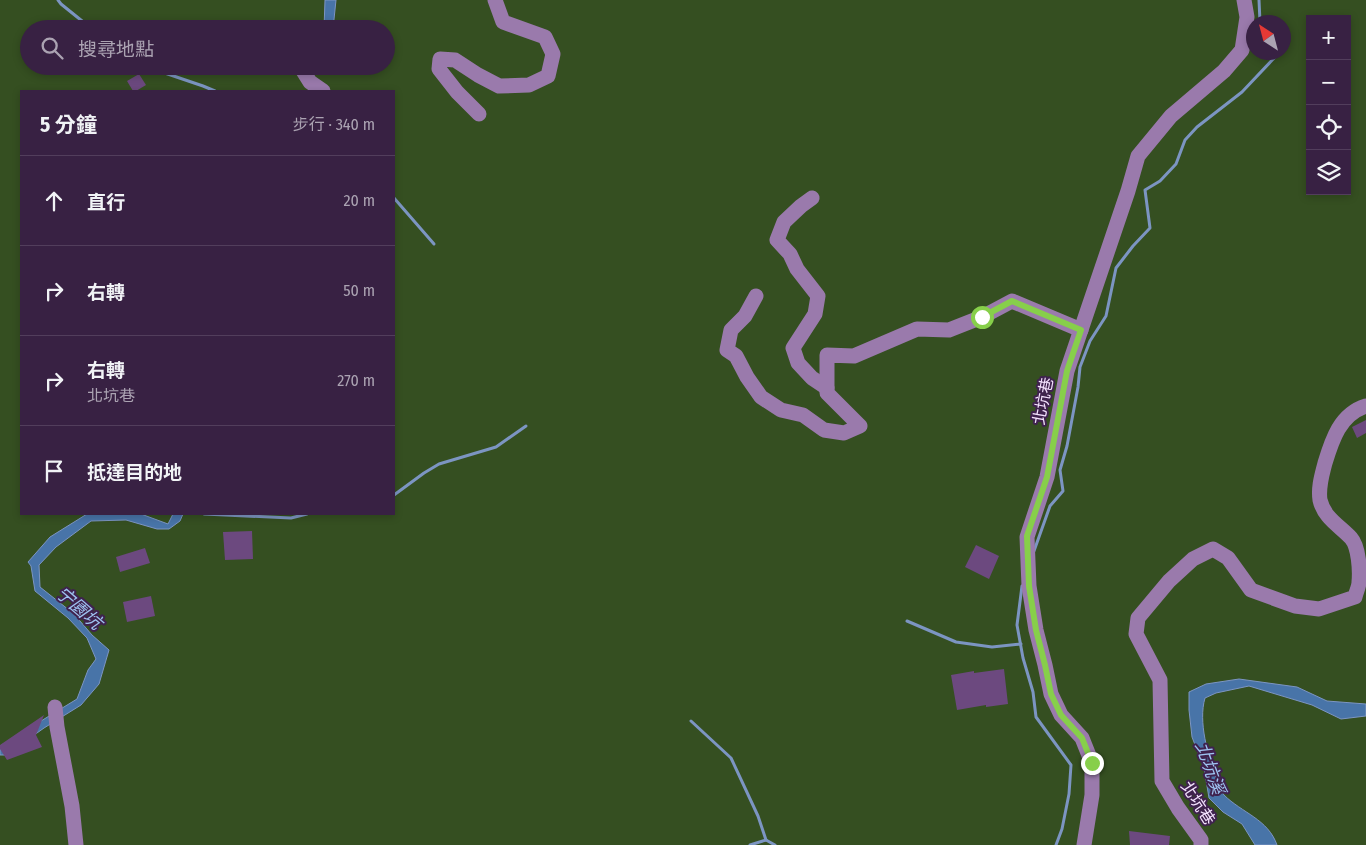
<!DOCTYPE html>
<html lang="zh-TW">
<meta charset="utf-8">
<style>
:root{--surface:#382143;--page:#432e4e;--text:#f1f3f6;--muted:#aba3b2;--line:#523e5c}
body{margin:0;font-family:"Fira Sans Condensed","Noto Sans TC",sans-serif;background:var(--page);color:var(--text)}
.controls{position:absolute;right:15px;top:15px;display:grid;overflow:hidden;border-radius:0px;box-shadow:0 2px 8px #0003}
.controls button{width:45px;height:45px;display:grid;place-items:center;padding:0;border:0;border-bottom:1px solid var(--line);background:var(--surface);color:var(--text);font:25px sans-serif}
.compass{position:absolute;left:1246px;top:15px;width:45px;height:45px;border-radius:50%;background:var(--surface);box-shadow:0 2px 8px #0003;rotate:324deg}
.stop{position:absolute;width:15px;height:15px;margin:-11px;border:4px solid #87cf4a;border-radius:50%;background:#fff}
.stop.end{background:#87cf4a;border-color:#fff;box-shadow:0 1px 5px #0008}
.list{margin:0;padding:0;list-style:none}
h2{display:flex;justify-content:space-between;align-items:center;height:65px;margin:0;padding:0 20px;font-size:21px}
h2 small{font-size:16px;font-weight:400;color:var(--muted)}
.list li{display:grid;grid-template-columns:32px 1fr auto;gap:15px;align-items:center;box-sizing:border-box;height:90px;padding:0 20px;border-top:1px solid var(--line)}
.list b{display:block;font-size:19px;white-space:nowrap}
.list p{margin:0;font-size:16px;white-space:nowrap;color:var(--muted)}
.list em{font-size:16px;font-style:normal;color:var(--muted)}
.icon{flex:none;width:28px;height:28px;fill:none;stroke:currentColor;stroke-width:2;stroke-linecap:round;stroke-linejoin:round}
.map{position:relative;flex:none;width:1366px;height:845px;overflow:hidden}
.search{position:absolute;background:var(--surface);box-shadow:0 2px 8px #0003;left:20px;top:20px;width:375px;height:55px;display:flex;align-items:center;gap:12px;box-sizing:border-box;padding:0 18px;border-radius:28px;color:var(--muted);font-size:19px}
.panel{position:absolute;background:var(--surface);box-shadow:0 2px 8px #0003;left:20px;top:90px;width:375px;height:425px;border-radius:0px}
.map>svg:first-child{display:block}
.green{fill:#354f21;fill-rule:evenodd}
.water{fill:#4874a8;stroke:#7c95c2}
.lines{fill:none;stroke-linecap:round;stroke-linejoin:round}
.stream{stroke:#7c95c2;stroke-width:3}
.building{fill:#6c497f}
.minor{stroke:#9a7aac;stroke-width:15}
.route{stroke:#87cf4a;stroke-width:6}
.labels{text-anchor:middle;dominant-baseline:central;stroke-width:4;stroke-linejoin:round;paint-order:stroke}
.street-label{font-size:16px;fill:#f4e3fe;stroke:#3f224e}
.water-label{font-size:18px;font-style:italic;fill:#9ec3f0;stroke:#3f224e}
</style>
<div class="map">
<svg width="1366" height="845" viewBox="0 0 1366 845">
<rect width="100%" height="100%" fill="#4a2c59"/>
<path class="green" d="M0 0H1366V845H0ZM1310 19H1347V191H1310ZM1254 22H1284V52H1254ZM29 29H386V66H29ZM21 91H394V514H21Z"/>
<g class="water">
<polygon points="325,0 336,0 333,29 324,29"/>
<polygon points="87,514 141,514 168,524 173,514 183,514 180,521 169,529 157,529 126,520 91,521 56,547 39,565 40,587 74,614 92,635 109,650 99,684 81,705 44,728 6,755 0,755 0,746 77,699 88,670 96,659 87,638 68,618 35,591 31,566 28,562 50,537"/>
<path d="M1239 679 1297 687 1327 701 1366 704V716L1341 719 1312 705 1249 686 1216 693 1205 698C1198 722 1208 755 1216 778 1219 784 1220 791 1224 795 1242 813 1268 819 1277 845H1255L1242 824 1223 812 1209 798 1204 768 1192 737 1189 710V692L1206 684Z"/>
</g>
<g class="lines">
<g class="stream">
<polyline points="58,0 61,4 92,29"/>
<polyline points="1259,0 1260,22"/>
<polyline points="149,66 153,69 203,86 215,91"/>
<polyline points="394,198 434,244"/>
<polyline points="394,495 424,473 439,464 496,447 526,426"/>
<polyline points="204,514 291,518 307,514"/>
<polyline points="1034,551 1050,506 1063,491 1060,470 1067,446 1078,387 1080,367 1090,341 1106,316 1116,268 1133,246 1150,228 1145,190 1160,181 1176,164 1185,140 1197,127 1242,92 1276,56 1274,52"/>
<polyline points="1022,586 1017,625 1023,658 1033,692 1036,717 1071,765 1069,794 1062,829 1056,845"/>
<polyline points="907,621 956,642 992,647 1021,644"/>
<polyline points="691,721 731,758 758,816 766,840"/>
<polyline points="750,845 766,840 775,845"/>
</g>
</g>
<g class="building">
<polygon points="139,74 146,85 136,91 133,91 127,81"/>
<polygon points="1366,420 1366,433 1357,438 1352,427"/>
<polygon points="252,531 253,559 225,560 223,532"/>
<polygon points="976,545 999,556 989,579 965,567"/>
<polygon points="145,548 150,563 120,572 116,557"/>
<polygon points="151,596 155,616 127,622 123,602"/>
<polygon points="1004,669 1008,704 986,707 986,705 957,710 951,675 974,671 974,673"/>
<polygon points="44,715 36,735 42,747 7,760 0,749 0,745"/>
<polygon points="1129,831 1170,836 1169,845 1130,845"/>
</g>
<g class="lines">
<g class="minor">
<polyline points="300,66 310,82 323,91"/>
<polyline points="479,114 457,92 439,69 440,59 455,60 478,75 499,86 529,85 548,76 553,54 545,37 503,22 495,0"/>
<polyline points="812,198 801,206 784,222 777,240 790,254 797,269 818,296 815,314 793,348 798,363 812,378 827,388"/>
<polyline points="756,296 745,316 731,330 727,350 736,356 747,377 761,397 781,410 803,415 824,430 844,433 860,426 827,393 827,355 854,356 917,329 949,330 982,317 1012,301 1081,330"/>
<polyline points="55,707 57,727 72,806 76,845"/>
<polyline points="1084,845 1092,795 1092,763 1082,738 1061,715 1051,694 1045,665 1036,630 1029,586 1027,537 1047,477 1067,371 1128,191 1138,156 1171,116 1224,71 1242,50 1247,17 1244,0"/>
<path d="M1201 845V840L1178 808 1162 781 1160 680 1136 634 1138 618 1169 581 1193 559 1213 549 1228 558 1251 590 1295 606 1319 609 1355 597C1356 592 1359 587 1359 582 1360 571 1359 547 1351 538 1340 526 1324 518 1320 500 1318 487 1322 475 1325 463 1332 440 1340 414 1366 406"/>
</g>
</g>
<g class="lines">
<polyline class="route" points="982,317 1012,301 1081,330 1067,371 1047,477 1027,536 1029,586 1036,630 1045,665 1051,694 1061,715 1082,738 1092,763"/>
</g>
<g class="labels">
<g class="street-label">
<text transform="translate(1043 401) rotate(-79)">北坑巷</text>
<text transform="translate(1198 803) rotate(57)">北坑巷</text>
</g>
<g class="water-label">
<text transform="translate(79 608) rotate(41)">宁園坑</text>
<text transform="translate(1210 768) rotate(70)">北坑溪</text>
</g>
</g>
</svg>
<div class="controls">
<button>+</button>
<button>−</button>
<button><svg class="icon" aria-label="locate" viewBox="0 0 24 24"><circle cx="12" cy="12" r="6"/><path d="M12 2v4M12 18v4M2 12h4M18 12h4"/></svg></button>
<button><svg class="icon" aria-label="layers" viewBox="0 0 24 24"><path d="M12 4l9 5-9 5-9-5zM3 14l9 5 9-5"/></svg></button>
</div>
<svg class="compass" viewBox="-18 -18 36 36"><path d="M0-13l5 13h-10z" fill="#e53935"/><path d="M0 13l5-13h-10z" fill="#aba3b2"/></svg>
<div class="stop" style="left:982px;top:317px"></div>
<div class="stop end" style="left:1092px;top:763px"></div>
<div class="search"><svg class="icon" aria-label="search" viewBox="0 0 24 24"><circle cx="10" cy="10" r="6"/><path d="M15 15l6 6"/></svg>搜尋地點</div>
<section class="panel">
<h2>5 分鐘<small>步行 · 340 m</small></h2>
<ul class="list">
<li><svg class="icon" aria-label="ahead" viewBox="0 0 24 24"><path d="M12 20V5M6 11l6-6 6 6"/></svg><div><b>直行</b></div><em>20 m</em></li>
<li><svg class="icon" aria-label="right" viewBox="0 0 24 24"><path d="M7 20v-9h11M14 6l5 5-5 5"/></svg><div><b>右轉</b></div><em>50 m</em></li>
<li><svg class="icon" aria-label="right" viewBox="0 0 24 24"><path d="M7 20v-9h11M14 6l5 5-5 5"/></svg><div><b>右轉</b><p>北坑巷</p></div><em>270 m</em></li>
<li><svg class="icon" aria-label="arrive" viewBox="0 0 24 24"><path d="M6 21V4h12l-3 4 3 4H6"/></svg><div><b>抵達目的地</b></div></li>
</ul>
</section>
</div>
